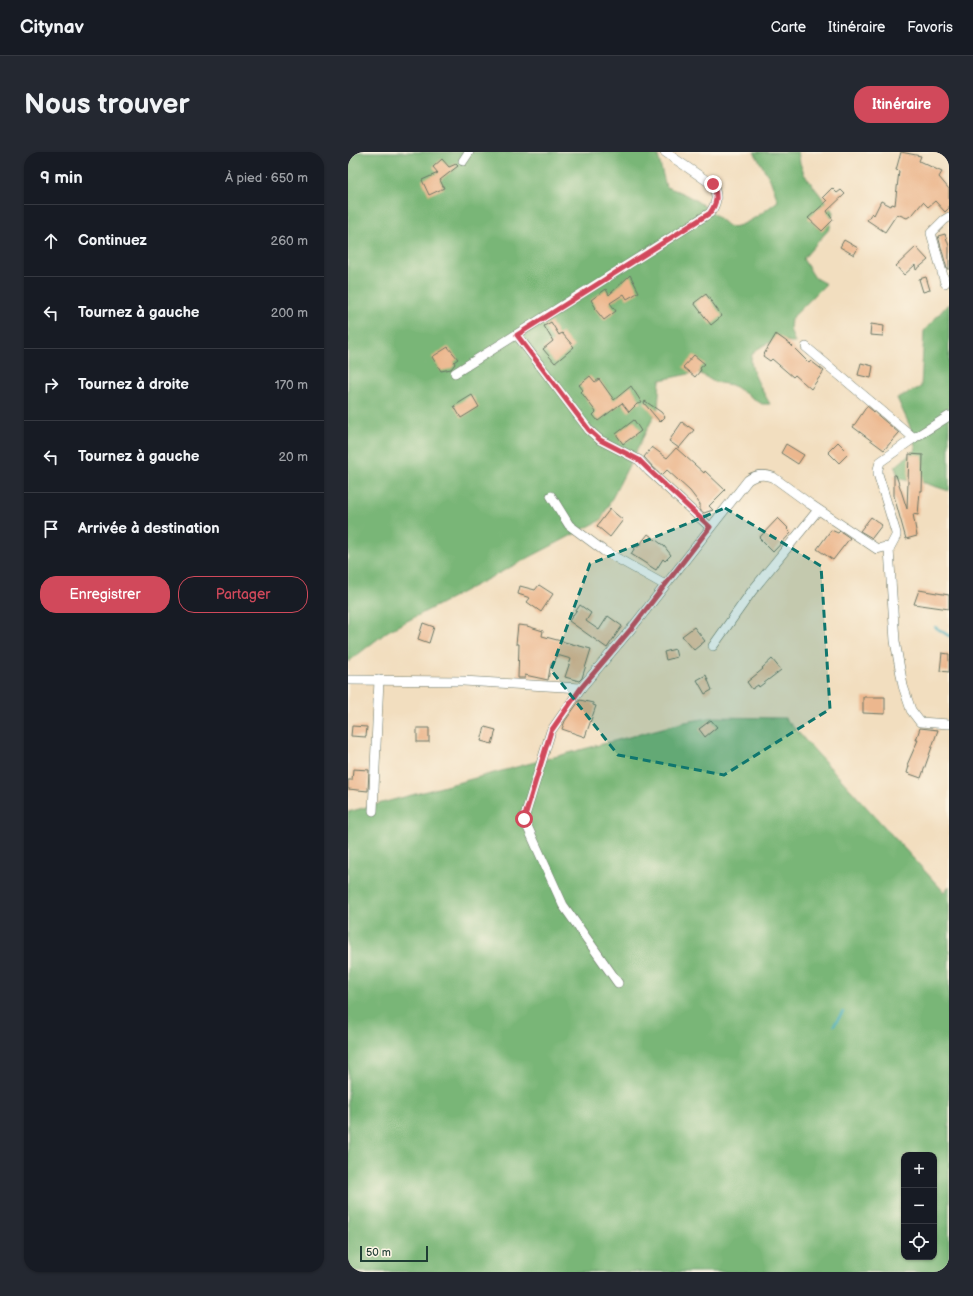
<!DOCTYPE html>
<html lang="fr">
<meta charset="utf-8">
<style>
:root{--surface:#171b24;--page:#242831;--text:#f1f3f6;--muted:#9ea1a6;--line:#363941;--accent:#d1495b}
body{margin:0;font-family:"Balsamiq Sans",sans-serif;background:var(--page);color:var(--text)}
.controls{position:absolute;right:12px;bottom:12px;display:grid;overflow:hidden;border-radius:8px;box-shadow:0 1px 3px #0004}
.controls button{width:36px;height:36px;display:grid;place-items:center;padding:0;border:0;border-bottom:1px solid var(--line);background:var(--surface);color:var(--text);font:20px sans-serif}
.scale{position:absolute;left:12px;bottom:10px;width:68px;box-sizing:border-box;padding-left:4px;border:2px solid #1f3d34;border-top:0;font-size:11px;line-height:14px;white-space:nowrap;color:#1f3d34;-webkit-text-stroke:3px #fcf5e5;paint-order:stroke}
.stop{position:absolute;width:12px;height:12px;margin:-9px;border:3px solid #d1495b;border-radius:50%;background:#fff}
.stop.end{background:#d1495b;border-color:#fff;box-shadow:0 1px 4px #0008}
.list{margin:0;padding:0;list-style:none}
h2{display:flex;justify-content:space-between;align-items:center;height:52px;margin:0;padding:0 16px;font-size:17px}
h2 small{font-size:13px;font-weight:400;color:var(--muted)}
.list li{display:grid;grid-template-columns:26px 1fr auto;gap:12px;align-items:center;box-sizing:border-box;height:72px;padding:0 16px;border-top:1px solid var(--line)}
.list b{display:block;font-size:15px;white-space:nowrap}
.list em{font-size:13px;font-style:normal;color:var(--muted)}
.actions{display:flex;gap:8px;padding:12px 16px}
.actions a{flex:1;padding:9px 0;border:1px solid var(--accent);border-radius:16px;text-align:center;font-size:14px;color:var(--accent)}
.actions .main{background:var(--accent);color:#fff}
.icon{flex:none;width:22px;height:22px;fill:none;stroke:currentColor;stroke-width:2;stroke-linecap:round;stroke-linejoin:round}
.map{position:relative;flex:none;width:601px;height:1120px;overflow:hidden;border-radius:16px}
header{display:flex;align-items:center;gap:24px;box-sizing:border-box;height:56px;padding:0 20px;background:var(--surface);border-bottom:1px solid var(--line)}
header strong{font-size:19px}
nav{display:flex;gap:22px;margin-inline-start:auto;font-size:14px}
.intro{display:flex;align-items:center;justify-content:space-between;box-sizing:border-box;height:96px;padding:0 24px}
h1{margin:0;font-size:28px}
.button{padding:10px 18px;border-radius:16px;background:var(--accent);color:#fff;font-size:14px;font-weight:700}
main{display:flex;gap:24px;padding:0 24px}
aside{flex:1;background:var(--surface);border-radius:16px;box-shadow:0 1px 3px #0004}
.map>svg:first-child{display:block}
.forest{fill:#79b677;stroke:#4c7a56;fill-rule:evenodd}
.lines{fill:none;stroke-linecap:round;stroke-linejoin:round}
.stream{stroke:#3dabbc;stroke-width:2.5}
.building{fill:#ecb78e}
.minor-casing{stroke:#697565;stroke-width:10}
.minor{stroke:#fff;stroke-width:9}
.route{stroke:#d1495b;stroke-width:5}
.marked{fill:#0f766e;fill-opacity:0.2;stroke:#0f766e;stroke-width:3;stroke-dasharray:8 5;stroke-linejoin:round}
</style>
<header>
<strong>Citynav</strong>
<nav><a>Carte</a><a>Itinéraire</a><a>Favoris</a></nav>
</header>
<div class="intro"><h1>Nous trouver</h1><a class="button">Itinéraire</a></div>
<main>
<aside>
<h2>9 min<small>À pied · 650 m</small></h2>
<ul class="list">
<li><svg class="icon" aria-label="ahead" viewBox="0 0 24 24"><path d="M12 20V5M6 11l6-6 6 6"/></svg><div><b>Continuez</b></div><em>260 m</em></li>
<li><svg class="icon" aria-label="left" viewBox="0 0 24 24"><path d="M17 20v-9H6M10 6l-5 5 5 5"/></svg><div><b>Tournez à gauche</b></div><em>200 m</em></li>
<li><svg class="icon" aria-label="right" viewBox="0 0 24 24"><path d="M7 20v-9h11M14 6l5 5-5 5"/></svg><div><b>Tournez à droite</b></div><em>170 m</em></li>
<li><svg class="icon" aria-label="left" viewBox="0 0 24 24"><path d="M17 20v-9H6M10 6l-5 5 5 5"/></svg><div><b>Tournez à gauche</b></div><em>20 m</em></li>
<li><svg class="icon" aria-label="arrive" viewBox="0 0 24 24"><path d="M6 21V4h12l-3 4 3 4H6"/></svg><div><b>Arrivée à destination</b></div></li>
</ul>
<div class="actions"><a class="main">Enregistrer</a><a>Partager</a></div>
</aside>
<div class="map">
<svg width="601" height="1120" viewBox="0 0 601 1120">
<rect width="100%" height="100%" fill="#fcf5e5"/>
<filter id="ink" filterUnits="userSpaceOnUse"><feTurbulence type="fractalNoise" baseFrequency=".025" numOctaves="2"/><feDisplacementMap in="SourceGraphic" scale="8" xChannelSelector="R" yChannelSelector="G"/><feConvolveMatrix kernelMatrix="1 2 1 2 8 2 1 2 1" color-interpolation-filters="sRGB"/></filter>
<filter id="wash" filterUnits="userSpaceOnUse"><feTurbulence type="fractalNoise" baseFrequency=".012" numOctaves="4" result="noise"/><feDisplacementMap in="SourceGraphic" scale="16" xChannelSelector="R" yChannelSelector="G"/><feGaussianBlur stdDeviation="0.9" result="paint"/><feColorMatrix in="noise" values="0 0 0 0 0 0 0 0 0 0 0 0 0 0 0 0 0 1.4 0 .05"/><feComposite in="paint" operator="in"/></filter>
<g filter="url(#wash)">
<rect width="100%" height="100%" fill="#f2debf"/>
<g class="forest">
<path d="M0 0H309L318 35C345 43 359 56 380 74 393 79 419 57 430 49L422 27 406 0H450L452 11 456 22 485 60 482 76 455 107 467 126 478 132 443 167 442 177 447 191C438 188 425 188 416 193 412 196 406 198 404 203 399 215 416 241 422 252H414L384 233 366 230 350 220 312 228 310 256 253 368 40 479 0 510Z"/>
<polygon points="601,151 601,339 577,331 551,327 547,315 568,297 561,272 549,246 573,235 576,179"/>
<path d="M366 565 437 566 596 740 601 734V1120H0V660L337 570ZM556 1003H586V1105H556Z"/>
</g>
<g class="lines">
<g class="stream">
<polyline points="587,475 601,484"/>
<polyline points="486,873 495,860"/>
</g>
</g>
<g id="blocks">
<g class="building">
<polygon points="553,0 573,4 571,9 594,20 591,25 601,37 601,56 597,60 587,49 580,55 575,50 565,62 559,66 549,62 537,80 519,68 524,61 526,63 533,49 543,54 544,52 547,53 551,19 548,18"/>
<polygon points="94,7 101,15 108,12 110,14 92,28 96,36 81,43 74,28 90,21 85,15"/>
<polygon points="484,36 489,41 493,38 497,42 479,59 485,68 474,79 460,66 479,49 475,45"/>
<polygon points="597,82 601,94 601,117 599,117 590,84"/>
<polygon points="496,88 510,96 506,103 492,95"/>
<polygon points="568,95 580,108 568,118 567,113 556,123 548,114"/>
<polygon points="282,123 291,140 279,147 276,142 262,151 268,159 256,168 247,157 248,156 243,148 258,137 261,143"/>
<polygon points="578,125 582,138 575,140 571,127"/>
<polygon points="358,142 374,164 363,173 346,151"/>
<polygon points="203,170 211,183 214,181 226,195 207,211 195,197 205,189 196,174"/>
<polygon points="523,172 536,174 535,184 522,183"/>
<polygon points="428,182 442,192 461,211 463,209 476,219 463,237 447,223 445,225 424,207 422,209 415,204"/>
<polygon points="100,195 110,207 106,210 107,212 103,217 93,219 84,205"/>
<polygon points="346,203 357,212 352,216 353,218 347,225 335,215"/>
<polygon points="513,211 525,214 523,226 510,223"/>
<polygon points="242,224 247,230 251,227 266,248 283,234 294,251 289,252 281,260 274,251 250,269 245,263 248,260 233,240 235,238 231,233"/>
<polygon points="124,243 131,255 113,266 106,254"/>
<polygon points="297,249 313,260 317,265 312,270 296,251"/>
<polygon points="519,254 551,281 536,298 505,275"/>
<polygon points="286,268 293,279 275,292 268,282"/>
<polygon points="334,270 340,275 340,274 346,278 331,296 321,289"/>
<polygon points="490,290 501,301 491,311 480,300"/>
<polygon points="438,292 456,303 450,312 433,301"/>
<polygon points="304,295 319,306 328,296 356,321 357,319 377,338 361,354 365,358 356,361 352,358 352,352 342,339 319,318 314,323 305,315 296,305"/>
<polygon points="561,302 575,303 574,339 572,339 570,363 565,362 569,384 558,387 546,344 546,323 548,323 559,357"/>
<polygon points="262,357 275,368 262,385 249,374"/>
<polygon points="523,365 534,373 524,386 512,379"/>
<polygon points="430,366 440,376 439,377 443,381 425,400 411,386"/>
<polygon points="483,378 490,381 492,379 502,386 485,408 469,397"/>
<polygon points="300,382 316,394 323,403 317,409 315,407 308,418 283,402 288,394 290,395"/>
<polygon points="191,433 205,442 193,460 179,450 182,446 170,442 172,434 187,438"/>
<polygon points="571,438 601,443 601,457 566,452"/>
<polygon points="232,453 243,461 238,469 251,478 260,464 274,474 259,496 221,469"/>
<polygon points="75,471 86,475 81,491 70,487"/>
<polygon points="170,473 179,474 195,479 194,484 243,497 234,526 231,529 217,525 223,507 209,503 206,512 203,511 200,528 177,523 177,526 170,526 171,492 168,492"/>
<polygon points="346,475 357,489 346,498 334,484"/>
<polygon points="327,497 329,505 318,508 316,500"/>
<polygon points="594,501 601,502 601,520 592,519"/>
<polygon points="424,507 433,518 411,535 410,533 404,537 399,530 415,517 414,516"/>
<polygon points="358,523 364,538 357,542 349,528"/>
<polygon points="515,545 537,545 537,562 515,561"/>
<polygon points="232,548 245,551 245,553 248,554 237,585 214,577 217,569"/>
<polygon points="363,568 369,575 357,585 351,577"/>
<polygon points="4,574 19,575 18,585 3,584"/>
<polygon points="137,575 148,578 144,592 133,589"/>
<rect x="69" y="576" width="12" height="14"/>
<polygon points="572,576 590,578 573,626 559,621 561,614 559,613 570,588 568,588"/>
<polygon points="5,617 21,618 20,639 0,637 0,628 4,628"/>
</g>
</g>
</g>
<g filter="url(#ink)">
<use href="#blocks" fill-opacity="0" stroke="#697565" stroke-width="1"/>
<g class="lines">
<g class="minor-casing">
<g id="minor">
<polyline points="115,9 121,0"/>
<polyline points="597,131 583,81 596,68 601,65"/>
<polyline points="169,183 241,278 252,288 291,308 301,319 362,375"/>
<polyline points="458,195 566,286"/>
<path d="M107 221 362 61C369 51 370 44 365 33L317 0"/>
<polyline points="601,264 566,286 532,310 530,317 530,322 548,381 548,384 541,397 547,489 555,534 563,558 572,570 601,572"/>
<polyline points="203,344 221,373 256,399 317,433"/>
<polyline points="365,494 404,439 470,358"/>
<polyline points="0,528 115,529 233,536"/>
<polyline points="25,659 31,528"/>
<path d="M270 831 215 753 176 667 203 579 233 536 283 477 400 328C408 322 416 322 425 325L462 352 529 397 537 395 541 397"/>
</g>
</g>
<use href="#minor" class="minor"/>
</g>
</g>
<g class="lines" filter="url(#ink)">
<path class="route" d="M176 667 203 579 233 536 283 477 362 375 302 319 291 308 252 288 241 278 169 183 362 61C369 51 370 44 365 32"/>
</g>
<path class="marked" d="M377 356 473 414 482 557 376 623 270 603 203 518 242 412Z"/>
</svg>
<div class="controls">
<button>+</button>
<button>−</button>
<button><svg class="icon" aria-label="locate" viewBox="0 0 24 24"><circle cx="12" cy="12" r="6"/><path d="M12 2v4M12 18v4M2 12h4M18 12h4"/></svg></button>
</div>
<div class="scale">50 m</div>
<div class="stop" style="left:176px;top:667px"></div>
<div class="stop end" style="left:365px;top:32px"></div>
</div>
</main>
